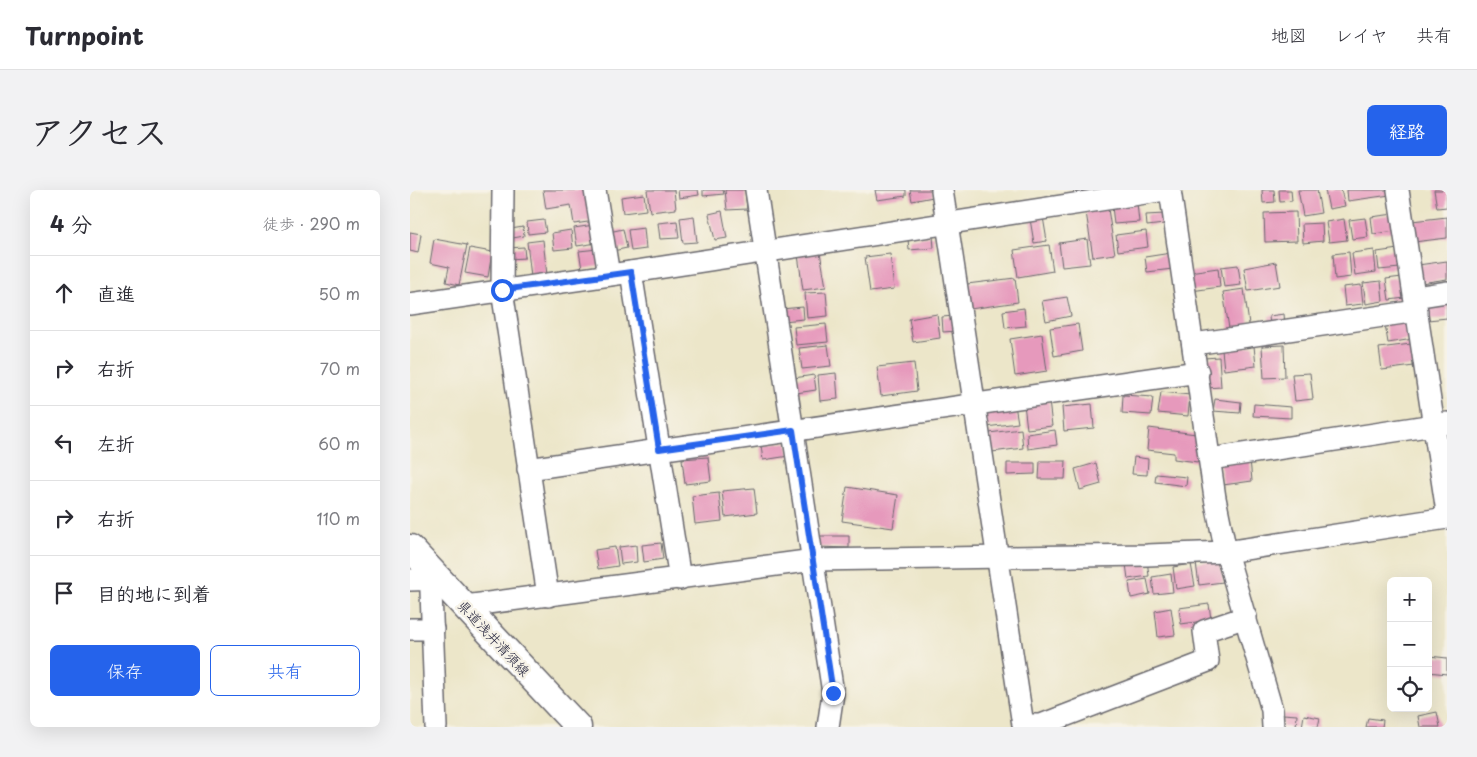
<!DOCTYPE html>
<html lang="ja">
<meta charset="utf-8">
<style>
:root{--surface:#fff;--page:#f2f2f3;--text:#2b2b33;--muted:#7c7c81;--line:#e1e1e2;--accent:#2563eb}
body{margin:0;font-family:"Playpen Sans","Klee One",sans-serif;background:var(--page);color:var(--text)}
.controls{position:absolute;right:15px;bottom:15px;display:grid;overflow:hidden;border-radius:8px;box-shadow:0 5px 20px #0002}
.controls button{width:45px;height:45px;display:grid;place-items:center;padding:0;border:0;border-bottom:1px solid var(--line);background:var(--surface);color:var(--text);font:25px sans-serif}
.stop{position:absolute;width:15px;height:15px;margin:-11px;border:4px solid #2563eb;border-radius:50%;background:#fff}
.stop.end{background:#2563eb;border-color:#fff;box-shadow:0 1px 5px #0008}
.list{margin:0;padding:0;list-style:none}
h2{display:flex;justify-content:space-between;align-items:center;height:65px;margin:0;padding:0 20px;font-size:21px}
h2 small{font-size:16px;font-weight:400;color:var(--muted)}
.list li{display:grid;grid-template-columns:32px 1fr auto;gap:15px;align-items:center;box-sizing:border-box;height:75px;padding:0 20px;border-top:1px solid var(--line)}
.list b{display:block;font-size:19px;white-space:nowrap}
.list em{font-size:16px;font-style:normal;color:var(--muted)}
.actions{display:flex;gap:10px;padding:15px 20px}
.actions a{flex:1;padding:11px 0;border:1px solid var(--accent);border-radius:8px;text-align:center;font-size:18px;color:var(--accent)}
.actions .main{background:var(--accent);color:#fff}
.icon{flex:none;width:28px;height:28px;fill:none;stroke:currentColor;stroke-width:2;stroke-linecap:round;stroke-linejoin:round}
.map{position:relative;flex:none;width:1037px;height:537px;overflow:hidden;border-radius:8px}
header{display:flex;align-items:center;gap:30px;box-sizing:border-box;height:70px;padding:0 25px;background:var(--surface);border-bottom:1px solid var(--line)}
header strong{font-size:24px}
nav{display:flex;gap:28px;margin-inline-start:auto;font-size:18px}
.intro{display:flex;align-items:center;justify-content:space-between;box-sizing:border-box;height:120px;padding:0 30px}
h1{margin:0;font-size:35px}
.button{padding:12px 22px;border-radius:8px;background:var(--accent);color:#fff;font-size:18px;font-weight:700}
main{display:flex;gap:30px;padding:0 30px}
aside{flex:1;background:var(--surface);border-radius:8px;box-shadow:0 5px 20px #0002}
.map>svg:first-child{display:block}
.building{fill:#e699bc}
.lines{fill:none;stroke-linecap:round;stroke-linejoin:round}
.minor-casing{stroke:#69676d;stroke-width:24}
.major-casing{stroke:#69676d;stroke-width:29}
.minor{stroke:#fff;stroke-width:21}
.major{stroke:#fff;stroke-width:26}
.route{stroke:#2563eb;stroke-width:6}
.labels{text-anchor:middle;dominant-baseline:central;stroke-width:5;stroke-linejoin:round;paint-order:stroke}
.street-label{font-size:14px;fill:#22223b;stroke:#f7f3e8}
</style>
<header>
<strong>Turnpoint</strong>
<nav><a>地図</a><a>レイヤ</a><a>共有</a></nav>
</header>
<div class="intro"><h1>アクセス</h1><a class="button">経路</a></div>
<main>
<aside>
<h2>4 分<small>徒歩 · 290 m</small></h2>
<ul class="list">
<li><svg class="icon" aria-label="ahead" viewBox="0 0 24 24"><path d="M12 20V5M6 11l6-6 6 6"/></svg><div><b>直進</b></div><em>50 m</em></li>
<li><svg class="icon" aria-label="right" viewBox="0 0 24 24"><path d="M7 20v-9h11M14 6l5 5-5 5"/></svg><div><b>右折</b></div><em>70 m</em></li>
<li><svg class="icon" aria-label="left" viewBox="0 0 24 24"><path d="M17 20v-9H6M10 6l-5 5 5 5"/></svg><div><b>左折</b></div><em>60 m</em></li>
<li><svg class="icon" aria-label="right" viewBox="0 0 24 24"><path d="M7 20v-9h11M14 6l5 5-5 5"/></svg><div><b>右折</b></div><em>110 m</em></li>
<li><svg class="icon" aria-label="arrive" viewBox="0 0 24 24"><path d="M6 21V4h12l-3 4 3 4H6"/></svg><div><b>目的地に到着</b></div></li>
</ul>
<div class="actions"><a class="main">保存</a><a>共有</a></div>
</aside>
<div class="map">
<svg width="1037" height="537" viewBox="0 0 1037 537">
<rect width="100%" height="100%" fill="#f7f3e8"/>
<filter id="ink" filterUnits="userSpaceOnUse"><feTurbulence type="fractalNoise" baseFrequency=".02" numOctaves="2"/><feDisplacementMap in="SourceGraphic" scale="10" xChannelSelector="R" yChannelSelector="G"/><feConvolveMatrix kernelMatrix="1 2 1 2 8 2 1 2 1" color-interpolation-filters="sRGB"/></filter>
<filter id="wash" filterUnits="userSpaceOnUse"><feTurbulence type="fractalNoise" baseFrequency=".0096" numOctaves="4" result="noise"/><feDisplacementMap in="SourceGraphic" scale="20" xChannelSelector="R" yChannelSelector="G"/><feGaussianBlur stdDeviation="1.12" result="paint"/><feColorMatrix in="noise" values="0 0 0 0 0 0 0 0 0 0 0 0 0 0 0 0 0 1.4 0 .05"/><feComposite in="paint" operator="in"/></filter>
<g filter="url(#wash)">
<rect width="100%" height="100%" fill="#ece6c9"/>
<g id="blocks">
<g class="building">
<polygon points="133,0 180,0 185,31 164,34 161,15 136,19"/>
<polygon points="237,0 264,0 266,19 240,22"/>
<polygon points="268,0 288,0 289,5 269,8"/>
<polygon points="293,0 313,0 314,4 293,6"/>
<polygon points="315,0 335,0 337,19 317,20"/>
<polygon points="465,0 496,0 496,6 467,10"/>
<polygon points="500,0 522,0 523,7 502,11"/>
<polygon points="852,0 864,0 865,12 853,13"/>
<polygon points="869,0 881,0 882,11 870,12"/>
<polygon points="888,0 907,0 911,23 893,26"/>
<polygon points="915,0 931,0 935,16 919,19"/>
<polygon points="937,0 979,0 980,5 938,11"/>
<polygon points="1024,0 1037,0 1037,17 1027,18"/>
<polygon points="234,4 236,20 213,23 211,7"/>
<polygon points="727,13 729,32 704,34 702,16"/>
<polygon points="698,19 705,64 683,67 676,22"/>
<polygon points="312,21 317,48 305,50 299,24"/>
<polygon points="886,22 887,51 855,52 854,23"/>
<polygon points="754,24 754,34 737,36 736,25"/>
<polygon points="984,24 986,41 963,44 961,27"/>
<polygon points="284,26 287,52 273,53 270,28"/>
<polygon points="633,27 637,51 624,53 620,29"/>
<polygon points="1037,27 1037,48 1004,52 1002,31"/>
<polygon points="955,28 958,47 942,49 939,30"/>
<polygon points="934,29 937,50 919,52 916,32"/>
<polygon points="134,30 136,42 118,44 117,32"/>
<polygon points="267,31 269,48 250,49 248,33"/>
<polygon points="912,33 913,51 893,53 892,34"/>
<polygon points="184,35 187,53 167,56 164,38"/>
<polygon points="113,37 114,46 103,48 101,39"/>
<polygon points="234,38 236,59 221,61 218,40"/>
<polygon points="213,39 217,58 203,61 199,42"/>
<polygon points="161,40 163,58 144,60 142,43"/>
<polygon points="736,41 738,57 708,61 706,45"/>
<polygon points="0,42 11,44 8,63 0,61"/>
<polygon points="523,46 524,58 499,60 498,49"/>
<polygon points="24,49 57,55 49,95 36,92 39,77 20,73"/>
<polygon points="677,49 680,74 652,77 649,53"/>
<polygon points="133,50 137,85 121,87 117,52"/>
<polygon points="639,55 643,81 608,87 604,60"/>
<polygon points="114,57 115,68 99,69 98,58"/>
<polygon points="60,58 82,62 78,87 55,83"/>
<polygon points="188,59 190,76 172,79 169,61"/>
<polygon points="988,59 990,78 969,80 967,62"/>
<polygon points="964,60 966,82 945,85 942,63"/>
<polygon points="410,62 416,97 393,100 388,65"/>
<polygon points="939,62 941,87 925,89 923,64"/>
<polygon points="761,63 763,79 737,82 735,67"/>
<polygon points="480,64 484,99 460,102 455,67"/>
<polygon points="1037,71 1037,89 1011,93 1008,75"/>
<polygon points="866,72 870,96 838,101 834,78"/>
<polygon points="828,75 831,95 814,97 811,77"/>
<polygon points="808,78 810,97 781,101 779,82"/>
<polygon points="992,87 995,108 979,110 976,89"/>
<polygon points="605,88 608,112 560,119 557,94"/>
<polygon points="971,91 973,111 956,114 953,93"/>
<polygon points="951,95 953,114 935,116 933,97"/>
<polygon points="834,99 840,141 820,144 813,102"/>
<polygon points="416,102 418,126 397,128 395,103"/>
<polygon points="657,107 661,126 636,131 632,111"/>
<polygon points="1037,109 1037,128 1018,130 1016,112"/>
<polygon points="393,117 394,129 373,131 371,119"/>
<polygon points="614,118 616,136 595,138 593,121"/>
<polygon points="527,124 530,148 503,152 499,129"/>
<polygon points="874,124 875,135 860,137 859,126"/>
<polygon points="544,126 546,141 533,142 532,127"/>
<polygon points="1000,130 1003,149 978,153 975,134"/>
<polygon points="416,134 418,152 386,155 384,137"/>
<polygon points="668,134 672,161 644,166 640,138"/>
<polygon points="632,144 637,181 605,186 600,149"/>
<polygon points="1001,154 1004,176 972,180 969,158"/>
<polygon points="418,155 421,176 392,179 389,158"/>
<polygon points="874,155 875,187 854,188 852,156"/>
<polygon points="844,156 846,176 814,180 812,160"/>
<polygon points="809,167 811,197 796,198 794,168"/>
<polygon points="504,173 507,201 471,206 467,177"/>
<polygon points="426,183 428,209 410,211 408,185"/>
<polygon points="900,183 903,209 885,211 882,184"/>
<polygon points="404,185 406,200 386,203 384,188"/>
<polygon points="751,202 780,205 778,226 748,223"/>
<polygon points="713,205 743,207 741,225 712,223"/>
<polygon points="805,209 831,212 830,223 803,221"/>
<polygon points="639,211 642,236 617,239 614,214"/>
<polygon points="682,214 684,238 654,241 652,217"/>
<polygon points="844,214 881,217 881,228 843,226"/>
<polygon points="605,215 608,233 576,237 574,219"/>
<polygon points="739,238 786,244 790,256 788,272 764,269 764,263 737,260"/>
<polygon points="611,239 613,258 582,262 579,243"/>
<polygon points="645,240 647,255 618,259 617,244"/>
<polygon points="377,252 379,266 353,270 351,256"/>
<polygon points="298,267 301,291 275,294 272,269"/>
<polygon points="724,267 738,269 737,285 722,284"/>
<polygon points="840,269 842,291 813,295 810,273"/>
<polygon points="630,271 656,271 655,289 629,289"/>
<polygon points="597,273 625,273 625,284 597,285"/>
<polygon points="686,273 691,294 670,300 665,279"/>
<polygon points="746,284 777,287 776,296 745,292"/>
<polygon points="437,297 488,305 483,338 432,331"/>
<polygon points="344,298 347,323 315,327 312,301"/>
<polygon points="309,303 312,331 285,334 282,306"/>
<polygon points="408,346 439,346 439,358 408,357"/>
<polygon points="251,353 253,369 234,372 232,355"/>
<polygon points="226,355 227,372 211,374 209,357"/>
<polygon points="205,357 208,376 188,379 185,360"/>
<polygon points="737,370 739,386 718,389 716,374"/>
<polygon points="810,370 813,392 789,395 786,373"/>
<polygon points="781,374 785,396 766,399 763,377"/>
<polygon points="761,384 763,402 744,404 742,387"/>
<polygon points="737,389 740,404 721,408 719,392"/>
<polygon points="799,414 801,430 771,434 769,418"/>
<polygon points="761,418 765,445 748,447 745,421"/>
<polygon points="1019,466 1037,468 1037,484 1018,482"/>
<polygon points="1027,522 1030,537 1010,537 1008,526"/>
<polygon points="873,524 887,525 886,537 872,537"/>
<polygon points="894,525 910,528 908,537 892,537"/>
<polygon points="958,528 973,530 972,537 956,537"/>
</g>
</g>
</g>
<g filter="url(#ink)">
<use href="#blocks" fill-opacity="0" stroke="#69676d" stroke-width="1"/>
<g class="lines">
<g class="minor-casing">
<g id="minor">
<polyline points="93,0 92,100 138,406"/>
<polyline points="185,0 199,85"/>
<polyline points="346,0 423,503 418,537"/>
<polyline points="532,0 613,535 631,535 798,471 794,441 836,427"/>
<polyline points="760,0 805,308 816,362 862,520 863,537"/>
<polyline points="988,0 1037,322"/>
<polyline points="221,82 270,389"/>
<polyline points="1005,107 1037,102"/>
<polyline points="0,114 221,82 755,0"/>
<polyline points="784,154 1007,121"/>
<polyline points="800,269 1037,233"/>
<polyline points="118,279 788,182"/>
<polyline points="0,390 30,389 21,401 26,537"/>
<polyline points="55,416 404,370 737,365 816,362 1037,328"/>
<polyline points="0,439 23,439"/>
</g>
</g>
<g class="major-casing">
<polyline id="major" points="0,358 168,537"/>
</g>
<use href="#minor" class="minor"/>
<use href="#major" class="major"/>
</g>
</g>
<g class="lines" filter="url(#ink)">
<polyline class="route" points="92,100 221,82 249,259 383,240 423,503"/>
</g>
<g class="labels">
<g class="street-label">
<text transform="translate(84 448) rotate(47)">県道浅井清須線</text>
</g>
</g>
</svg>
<div class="controls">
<button>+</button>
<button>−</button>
<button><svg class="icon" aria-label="locate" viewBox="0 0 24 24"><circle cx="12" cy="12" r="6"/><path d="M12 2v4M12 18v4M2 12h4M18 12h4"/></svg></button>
</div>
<div class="stop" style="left:92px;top:100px"></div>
<div class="stop end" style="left:423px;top:503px"></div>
</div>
</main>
